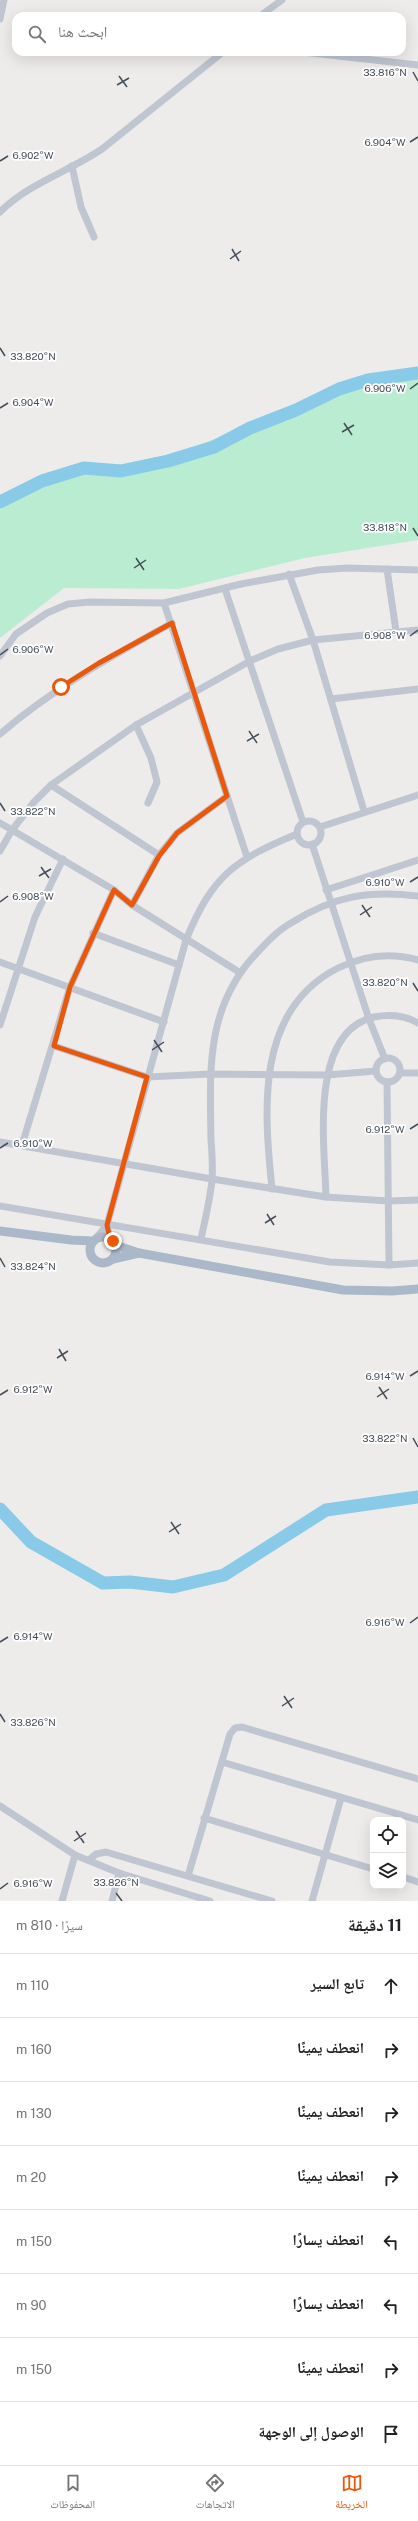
<!DOCTYPE html>
<html lang="ar">
<meta charset="utf-8">
<style>
:root{--surface:#fff;--page:#f6f6f6;--text:#202124;--muted:#757577;--line:#e0e0e0;--accent:#ea580c}
body{margin:0;font-family:"Public Sans","Noto Naskh Arabic",sans-serif;background:var(--page);color:var(--text);direction:rtl}
.controls{position:absolute;right:12px;bottom:12px;display:grid;overflow:hidden;border-radius:8px;box-shadow:0 4px 16px #0002}
.controls button{width:36px;height:36px;display:grid;place-items:center;padding:0;border:0;border-bottom:1px solid var(--line);background:var(--surface);color:var(--text);font:20px sans-serif}
.stop{position:absolute;width:12px;height:12px;margin:-9px;border:3px solid #ea580c;border-radius:50%;background:#fff}
.stop.end{background:#ea580c;border-color:#fff;box-shadow:0 1px 4px #0008}
.list{margin:0;padding:0;list-style:none}
h2{display:flex;justify-content:space-between;align-items:center;height:52px;margin:0;padding:0 16px;font-size:17px}
h2 small{font-size:13px;font-weight:400;color:var(--muted)}
.list li{display:grid;grid-template-columns:26px 1fr auto;gap:12px;align-items:center;box-sizing:border-box;height:64px;padding:0 16px;border-top:1px solid var(--line)}
.list b{display:block;font-size:15px;white-space:nowrap}
.list em{font-size:13px;font-style:normal;color:var(--muted)}
.icon{flex:none;width:22px;height:22px;fill:none;stroke:currentColor;stroke-width:2;stroke-linecap:round;stroke-linejoin:round}
.map{position:relative;flex:none;width:418px;height:1901px;overflow:hidden;direction:ltr}
.search{position:absolute;background:var(--surface);box-shadow:0 4px 16px #0002;left:12px;right:12px;top:12px;height:44px;display:flex;align-items:center;gap:10px;box-sizing:border-box;padding:0 14px;border-radius:12px;color:var(--muted);font-size:15px}
.sheet{height:564px;background:var(--surface)}
nav{display:flex;justify-content:space-around;align-items:center;box-sizing:border-box;height:56px;border-top:1px solid var(--line);background:var(--surface);font-size:11px;color:var(--muted)}
nav a{display:grid;justify-items:center;gap:2px}
nav .on{color:var(--accent)}
.map>svg:first-child{display:block}
.green{fill:#baecd2}
.lines{fill:none;stroke-linecap:round;stroke-linejoin:round}
.river{stroke:#88cae8;stroke-width:13}
.minor{stroke:#bfc6d1;stroke-width:7}
.major{stroke:#abb8ca;stroke-width:9}
.route{stroke:#ea580c;stroke-width:5}
.ticks{fill:none;stroke:#454d58;stroke-width:1.5}
.ticks-label{font-size:10px;text-anchor:middle;fill:#454d58;stroke:#fff;stroke-width:3.5;stroke-linejoin:round;paint-order:stroke}
</style>
<div class="map">
<svg width="418" height="1901" viewBox="0 0 418 1901">
<rect width="100%" height="100%" fill="#eeeceb"/>
<polygon class="green" points="362,377 418,379 418,540 305,558 179,589 64,588 0,638 0,505 78,473 183,452"/>
<g class="lines">
<g class="river">
<polyline points="0,502 42,481 84,468 121,471 168,461 214,447 250,428 296,410 339,389 368,380 418,373"/>
<polyline points="0,1509 31,1542 103,1583 130,1582 173,1587 224,1575 326,1510 418,1497"/>
</g>
<g class="minor">
<polyline points="260,16 282,0"/>
<polyline points="0,19 4,0"/>
<polyline points="303,52 418,65"/>
<polyline points="72,166 81,207 94,237"/>
<path d="M0 212C29 183 68 172 102 149L223 52"/>
<polyline points="387,569 396,631"/>
<polyline points="289,574 313,640 364,811"/>
<polyline points="225,589 303,822"/>
<polyline points="164,603 247,857"/>
<polyline points="0,656 16,634 47,613 68,604 90,602 164,603 241,584 318,570 347,568 418,570"/>
<polyline points="331,699 418,689"/>
<polyline points="136,725 151,758 157,782 148,803"/>
<path d="M0 734C52 689 112 656 172 623"/>
<polyline points="51,785 159,855"/>
<circle cx="309" cy="833" r="12"/>
<polyline points="0,823 114,890 132,905 239,972"/>
<polyline points="320,827 418,795"/>
<polyline points="312,844 369,1019 385,1059"/>
<polyline points="0,851 12,830 34,802 51,785 136,725 250,661 278,649 313,640 418,630"/>
<polyline points="326,890 418,860"/>
<polyline points="132,905 159,855 177,833 227,796"/>
<polyline points="93,933 179,965"/>
<polyline points="0,962 164,1022"/>
<polyline points="0,1025 35,917 63,859"/>
<polyline points="54,1046 147,1077 210,1074 327,1075 376,1071"/>
<circle cx="388" cy="1070" r="12"/>
<polyline points="400,1073 418,1073"/>
<polyline points="387,1082 389,1265"/>
<polyline points="0,1142 212,1179 326,1197 389,1201 418,1200"/>
<polyline points="22,1145 70,987 114,890"/>
<path d="M272 1189C264 1110 255 1010 338 968 364 955 390 952 418 960"/>
<path d="M326 1197C325 1147 308 1032 374 1017 390 1014 404 1015 418 1023"/>
<polyline points="0,1206 330,1262 389,1265 418,1263"/>
<polyline points="107,1225 110,1239"/>
<path d="M96 1238 107 1225 186 940C212 876 234 860 297 834"/>
<path d="M201 1239C205 1220 210 1200 212 1180 213 1167 212 1153 211 1140 210 1072 205 1009 255 955 266 943 277 931 291 923 334 896 368 890 418 896"/>
<polyline points="222,1762 418,1820"/>
<polyline points="0,1806 75,1855 119,1873 210,1901"/>
<polyline points="204,1818 373,1869"/>
<polyline points="89,1860 96,1854 106,1852 272,1901"/>
<polyline points="188,1876 230,1734 235,1728 242,1727 418,1779"/>
<polyline points="403,1877 418,1882"/>
<polyline points="62,1901 75,1855"/>
<polyline points="112,1901 119,1873"/>
<polyline points="312,1901 341,1798"/>
</g>
<g class="major">
<polyline points="0,1231 71,1240 93,1241"/>
<circle cx="103" cy="1250" r="13"/>
<polyline points="115,1245 139,1253 343,1290 392,1291 418,1289"/>
<polyline points="113,1259 139,1253"/>
</g>
</g>
<g class="lines">
<polyline class="route" points="61,687 99,663 172,623 227,796 177,833 159,856 132,905 114,890 70,987 54,1046 147,1077 107,1225 110,1239 113,1241"/>
</g>
<path class="ticks" d="M413 72 418 81M119 76 127 87M117 85 129 78M410 142 418 137M0 161 8 156M232 249 239 261M230 259 241 251M0 348 5 356M410 389 418 383M0 408 8 403M344 423 352 435M342 432 354 425M413 528 418 536M136 558 144 570M134 568 146 560M410 636 418 630M0 655 8 649M249 731 257 743M247 741 259 734M0 803 5 811M41 867 49 878M39 876 51 869M410 882 418 877M0 902 8 896M362 905 370 917M360 915 372 907M413 983 418 991M154 1040 162 1052M152 1050 164 1042M410 1129 418 1124M0 1148 8 1143M267 1214 274 1225M265 1223 276 1216M0 1258 5 1267M59 1349 66 1361M57 1358 68 1351M410 1376 418 1371M379 1387 387 1399M0 1395 8 1390M377 1397 389 1389M413 1438 418 1447M171 1522 179 1534M169 1532 181 1524M410 1623 418 1617M0 1642 8 1637M284 1696 292 1708M282 1706 294 1698M0 1714 5 1722M76 1831 84 1843M74 1841 86 1833M0 1889 8 1883M116 1893 122 1901"/>
<g class="ticks-label">
<text x="385" y="76">33.816°N</text>
<text x="385" y="146">6.904°W</text>
<text x="33" y="159">6.902°W</text>
<text x="33" y="360">33.820°N</text>
<text x="385" y="392">6.906°W</text>
<text x="33" y="406">6.904°W</text>
<text x="385" y="531">33.818°N</text>
<text x="385" y="639">6.908°W</text>
<text x="33" y="653">6.906°W</text>
<text x="33" y="815">33.822°N</text>
<text x="385" y="886">6.910°W</text>
<text x="33" y="900">6.908°W</text>
<text x="385" y="986">33.820°N</text>
<text x="385" y="1133">6.912°W</text>
<text x="33" y="1147">6.910°W</text>
<text x="33" y="1270">33.824°N</text>
<text x="385" y="1380">6.914°W</text>
<text x="33" y="1393">6.912°W</text>
<text x="385" y="1442">33.822°N</text>
<text x="385" y="1626">6.916°W</text>
<text x="33" y="1640">6.914°W</text>
<text x="33" y="1726">33.826°N</text>
<text x="116" y="1886">33.826°N</text>
<text x="33" y="1887">6.916°W</text>
</g>
</svg>
<div class="controls">
<button><svg class="icon" aria-label="locate" viewBox="0 0 24 24"><circle cx="12" cy="12" r="6"/><path d="M12 2v4M12 18v4M2 12h4M18 12h4"/></svg></button>
<button><svg class="icon" aria-label="layers" viewBox="0 0 24 24"><path d="M12 4l9 5-9 5-9-5zM3 14l9 5 9-5"/></svg></button>
</div>
<div class="stop" style="left:61px;top:687px"></div>
<div class="stop end" style="left:113px;top:1241px"></div>
<div class="search"><svg class="icon" aria-label="search" viewBox="0 0 24 24"><circle cx="10" cy="10" r="6"/><path d="M15 15l6 6"/></svg>ابحث هنا</div>
</div>
<section class="sheet">
<h2>11 دقيقة<small>سيرًا · 810 m</small></h2>
<ul class="list">
<li><svg class="icon" aria-label="ahead" viewBox="0 0 24 24"><path d="M12 20V5M6 11l6-6 6 6"/></svg><div><b>تابع السير</b></div><em>110 m</em></li>
<li><svg class="icon" aria-label="right" viewBox="0 0 24 24"><path d="M7 20v-9h11M14 6l5 5-5 5"/></svg><div><b>انعطف يمينًا</b></div><em>160 m</em></li>
<li><svg class="icon" aria-label="right" viewBox="0 0 24 24"><path d="M7 20v-9h11M14 6l5 5-5 5"/></svg><div><b>انعطف يمينًا</b></div><em>130 m</em></li>
<li><svg class="icon" aria-label="right" viewBox="0 0 24 24"><path d="M7 20v-9h11M14 6l5 5-5 5"/></svg><div><b>انعطف يمينًا</b></div><em>20 m</em></li>
<li><svg class="icon" aria-label="left" viewBox="0 0 24 24"><path d="M17 20v-9H6M10 6l-5 5 5 5"/></svg><div><b>انعطف يسارًا</b></div><em>150 m</em></li>
<li><svg class="icon" aria-label="left" viewBox="0 0 24 24"><path d="M17 20v-9H6M10 6l-5 5 5 5"/></svg><div><b>انعطف يسارًا</b></div><em>90 m</em></li>
<li><svg class="icon" aria-label="right" viewBox="0 0 24 24"><path d="M7 20v-9h11M14 6l5 5-5 5"/></svg><div><b>انعطف يمينًا</b></div><em>150 m</em></li>
<li><svg class="icon" aria-label="arrive" viewBox="0 0 24 24"><path d="M6 21V4h12l-3 4 3 4H6"/></svg><div><b>الوصول إلى الوجهة</b></div></li>
</ul>
</section>
<nav>
<a class="on"><svg class="icon" aria-label="map" viewBox="0 0 24 24"><path d="M3 6l6-2 6 2 6-2v14l-6 2-6-2-6 2zM9 4v14M15 6v14"/></svg>الخريطة</a>
<a><svg class="icon" aria-label="directions" viewBox="0 0 24 24"><path d="M12 3l9 9-9 9-9-9zM9 14v-3h6M13 9l2 2-2 2"/></svg>الاتجاهات</a>
<a><svg class="icon" aria-label="saved" viewBox="0 0 24 24"><path d="M7 4h10v16l-5-4-5 4z"/></svg>المحفوظات</a>
</nav>
